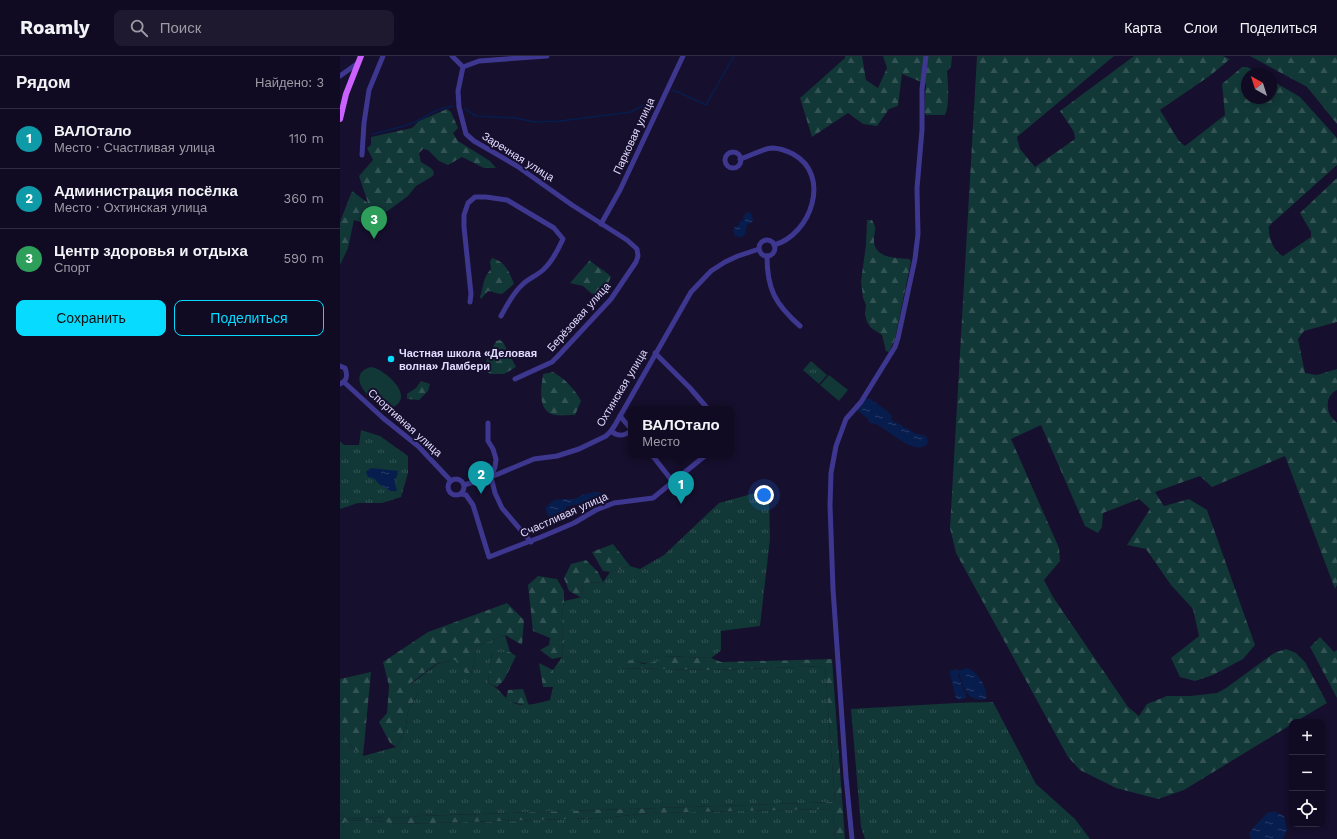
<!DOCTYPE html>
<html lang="ru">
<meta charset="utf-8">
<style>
:root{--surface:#100b22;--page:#1e192f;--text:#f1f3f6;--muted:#9c9ba5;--line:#302b40;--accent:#07dbff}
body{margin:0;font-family:"Work Sans",sans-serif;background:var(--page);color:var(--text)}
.controls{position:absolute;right:12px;bottom:12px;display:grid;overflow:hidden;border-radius:8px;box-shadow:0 2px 6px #0003}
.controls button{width:36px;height:36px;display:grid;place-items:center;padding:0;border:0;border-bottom:1px solid var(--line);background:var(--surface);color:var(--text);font:20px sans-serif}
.compass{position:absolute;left:901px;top:12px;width:36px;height:36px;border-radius:50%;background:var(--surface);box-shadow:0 2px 6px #0003;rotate:321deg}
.you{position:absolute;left:424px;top:439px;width:14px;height:14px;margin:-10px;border:3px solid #fff;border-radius:50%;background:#1a73e8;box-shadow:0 0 0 6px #1a73e833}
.badge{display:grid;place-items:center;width:26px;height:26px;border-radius:50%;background:var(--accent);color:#fff;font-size:13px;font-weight:700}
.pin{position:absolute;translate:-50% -33px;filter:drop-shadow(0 1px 2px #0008)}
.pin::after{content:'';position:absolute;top:21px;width:14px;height:12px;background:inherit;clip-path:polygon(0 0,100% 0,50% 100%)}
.popup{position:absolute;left:288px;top:350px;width:106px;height:52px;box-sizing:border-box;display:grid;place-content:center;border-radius:8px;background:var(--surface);filter:drop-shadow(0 1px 3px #0005);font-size:13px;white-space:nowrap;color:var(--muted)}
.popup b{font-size:15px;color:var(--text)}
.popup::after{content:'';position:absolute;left:50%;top:100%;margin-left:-8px;border:8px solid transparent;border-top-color:var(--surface)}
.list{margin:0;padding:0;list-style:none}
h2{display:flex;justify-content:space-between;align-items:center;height:52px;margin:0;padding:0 16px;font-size:17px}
h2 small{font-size:13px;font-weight:400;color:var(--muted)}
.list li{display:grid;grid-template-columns:26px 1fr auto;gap:12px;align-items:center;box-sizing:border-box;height:60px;padding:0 16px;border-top:1px solid var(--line)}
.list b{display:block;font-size:15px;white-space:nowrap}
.list p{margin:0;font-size:13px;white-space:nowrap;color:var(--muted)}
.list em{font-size:13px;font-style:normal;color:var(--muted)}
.actions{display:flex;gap:8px;padding:12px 16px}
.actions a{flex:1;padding:9px 0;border:1px solid var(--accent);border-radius:8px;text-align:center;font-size:14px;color:var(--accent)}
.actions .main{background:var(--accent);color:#111}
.icon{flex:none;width:22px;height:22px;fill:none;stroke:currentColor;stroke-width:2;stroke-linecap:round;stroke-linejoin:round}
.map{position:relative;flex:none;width:997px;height:783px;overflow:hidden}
header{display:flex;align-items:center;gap:24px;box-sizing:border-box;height:56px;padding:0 20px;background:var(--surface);border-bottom:1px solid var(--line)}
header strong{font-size:19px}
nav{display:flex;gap:22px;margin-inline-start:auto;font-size:14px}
.search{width:280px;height:36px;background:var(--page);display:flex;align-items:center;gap:10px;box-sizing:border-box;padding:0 14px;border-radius:8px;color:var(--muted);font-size:15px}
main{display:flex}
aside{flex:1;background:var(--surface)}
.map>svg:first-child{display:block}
.grass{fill:url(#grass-tufts)}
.forest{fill:url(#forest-firs)}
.pitch{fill:#123737}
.water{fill:url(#water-ripples)}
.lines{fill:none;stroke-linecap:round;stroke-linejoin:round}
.stream{stroke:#071d4e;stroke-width:1.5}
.minor{stroke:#3e378f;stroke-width:5}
.major{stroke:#cb62ff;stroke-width:6}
.poi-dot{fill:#07dbff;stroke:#160f2d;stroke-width:1.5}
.labels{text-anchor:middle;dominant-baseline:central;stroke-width:4;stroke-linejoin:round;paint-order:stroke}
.street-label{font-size:11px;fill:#e1dbff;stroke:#160f2d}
.poi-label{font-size:11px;font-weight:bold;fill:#e1dbff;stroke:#160f2d;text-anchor:start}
</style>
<header>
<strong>Roamly</strong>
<div class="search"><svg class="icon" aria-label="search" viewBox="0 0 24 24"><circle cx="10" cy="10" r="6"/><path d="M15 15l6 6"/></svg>Поиск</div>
<nav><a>Карта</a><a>Слои</a><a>Поделиться</a></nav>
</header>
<main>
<aside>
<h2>Рядом<small>Найдено: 3</small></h2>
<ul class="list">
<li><span class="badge" style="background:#0f9aa8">1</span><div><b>ВАЛОтало</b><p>Место · Счастливая улица</p></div><em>110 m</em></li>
<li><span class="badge" style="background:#0f9aa8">2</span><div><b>Администрация посёлка</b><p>Место · Охтинская улица</p></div><em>360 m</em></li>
<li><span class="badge" style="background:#2e9e5b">3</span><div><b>Центр здоровья и отдыха</b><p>Спорт</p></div><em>590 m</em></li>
</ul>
<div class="actions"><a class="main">Сохранить</a><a>Поделиться</a></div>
</aside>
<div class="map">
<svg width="997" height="783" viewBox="0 0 997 783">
<defs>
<pattern id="grass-tufts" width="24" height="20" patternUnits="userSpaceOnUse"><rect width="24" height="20" fill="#123737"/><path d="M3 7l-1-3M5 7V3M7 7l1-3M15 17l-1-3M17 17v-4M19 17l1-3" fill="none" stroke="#345355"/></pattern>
<pattern id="forest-firs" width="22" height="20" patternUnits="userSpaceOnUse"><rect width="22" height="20" fill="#123737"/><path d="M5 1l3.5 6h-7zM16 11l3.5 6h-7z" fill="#345355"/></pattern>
<pattern id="water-ripples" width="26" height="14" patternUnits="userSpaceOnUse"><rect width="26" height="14" fill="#071d4e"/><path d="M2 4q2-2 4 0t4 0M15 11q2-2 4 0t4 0" fill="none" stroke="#2b3d69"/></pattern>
</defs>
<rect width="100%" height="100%" fill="#160f2d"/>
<g class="grass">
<polygon points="471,305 487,319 479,328 463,314"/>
<polygon points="21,374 40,380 68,400 68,417 61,441 42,447 18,447 0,453 0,385 4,389 19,389"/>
<path d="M415 437 429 438 430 483 420 570 381 575V594L378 597 371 602 324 600 325 604C313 607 306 610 295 604L273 612 373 614 485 610 495 746 78 760 67 762 46 761 8 763 0 758V675L8 688 23 700 56 691 65 676 68 656 77 639 71 628 97 608 115 604 130 622 137 590 165 579 170 596H152L148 627C158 632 158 634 165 641 177 654 195 648 210 644L213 631V614L222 601 223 582 221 563 224 545 242 541 243 527 263 526 270 516 290 510 300 513 324 499 379 447Z"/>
<polygon points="653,646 696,728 735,763 750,783 525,783 521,771 511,653 616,647"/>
<polygon points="493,753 495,783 0,783 0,772 3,772 5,765 31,764 57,768 264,762 309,757"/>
</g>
<g class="forest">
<path d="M505 0H522L526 24 538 32 547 12 543 0H612L611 11 607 15C608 27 610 49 605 59H586L584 55 586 28 562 18 558 50 549 53 537 70 523 68 508 57 472 81 460 42 505 2Z"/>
<path d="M637 0H774L677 81 680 93 695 111 735 83 734 76 720 55 794 0H883L890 3 871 19 820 54 839 85 845 90 885 59 882 28 902 11H907L920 18H907V42H931V24L960 41 997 82V109L929 170C928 180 933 195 943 200L971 181V176L960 157 997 122V266L964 275 958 283 965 317 977 319 997 313V334C988 338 986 348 989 357 990 360 994 364 997 367V529L995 533 945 400 872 431 860 420 815 436 824 450 849 443 867 454 915 589 903 603 873 619 855 625 840 621 831 602 859 580 853 553 831 529 806 493 787 489 810 453 799 443 763 457 762 471 758 477 745 470 701 369 671 383 719 492 720 505 704 524 713 541 788 651 799 660 807 648 827 640H850L877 637 886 632 934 597 946 593 956 597 965 606 987 647 955 666H952V668L844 734 818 743 776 732 740 714 728 701 616 497 610 472Z"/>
<polygon points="910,0 997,0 997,68 967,31"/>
<polygon points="107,53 111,56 118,72 113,77 118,85 150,105 156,112 144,112 122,101 108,109 99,105 88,94 83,93 79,97 81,106 91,112 94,116 93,120 76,130 68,140 49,154 24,167 14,164 8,192 0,209 0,166 12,135 28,147 19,120 33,104 27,92 31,89 31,81 72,72 79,65"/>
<path d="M527 164H532C537 173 535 173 534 182 532 202 555 202 569 203L571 205 555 283 549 296 546 295 542 279 531 272 527 266 525 258 526 249 523 242 521 225 526 189Z"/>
<path d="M152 202C166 206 169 216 174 228L162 238C156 238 153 235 148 235L141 243 140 241C144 230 142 223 151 213L150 206Z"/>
<path d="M250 204C256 211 264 213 271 221L267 230 260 238H252L243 230 230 227Z"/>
<polygon points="160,284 163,286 176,311 164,318 150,318 143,312 156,285"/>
<path d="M213 316C225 323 235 333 241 345L235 359C229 359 221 360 215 359 197 356 201 332 203 318Z"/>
<polygon points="81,325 90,328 88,335 79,344 67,343 67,338 76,332"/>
<polygon points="273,488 290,510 270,516 263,515 252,496"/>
<polygon points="246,504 258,516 263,526 243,527 242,542 229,535 224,522 231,508"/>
<polygon points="198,520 217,523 224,535 224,545 221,563 223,582 222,601 212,603 200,594 209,589 210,582 193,575 188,529"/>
<polygon points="167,547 184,564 182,589 165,579 137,590 130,623 115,604 96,608 71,627 77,639 68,656 65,676 56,691 50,687 39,666 47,657 49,630 43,606 88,576"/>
<polygon points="980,581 994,596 997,594 997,642 970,591"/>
<polygon points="152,596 170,596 176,600 164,624 157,631 148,627"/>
<polygon points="323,600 371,602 381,606 492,603 505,783 495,783 493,753 309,757 264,762 57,768 31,764 5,765 3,772 0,772 0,758 8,763 46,761 67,762 78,760 495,746 485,610 373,614 273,612 272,605 295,604 303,608 324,604"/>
<polygon points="199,607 213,614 213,631 203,631"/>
<polygon points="31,616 23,700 8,688 0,675 0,623"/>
<polygon points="183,633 189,650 171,646 166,643 168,634"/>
</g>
<g class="pitch">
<path d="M31 311C42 312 67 333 60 345 58 349 54 351 50 352 37 353 1 319 31 311Z"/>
<polygon points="489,319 508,334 499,345 480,329"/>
</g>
<g class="water">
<polygon points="407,156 411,157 413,163 412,166 407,169 405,178 402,181 395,180 393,174 395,171 399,169 400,165 404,164 403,161"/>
<path d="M529 342 546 354 552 360 551 363C556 368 561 367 564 372H567L574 377 586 380 588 386C580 404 547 373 536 368 535 368 531 367 530 367L527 362 518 355V353L525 343Z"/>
<path d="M31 412 58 415 55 427 57 435H51C48 433 45 432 42 430 37 427 35 421 28 421L26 416Z"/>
<path d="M254 436H260L262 440C252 452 235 445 226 452 225 454 225 456 223 458 220 461 216 461 212 462 207 460 206 457 206 451L214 444 226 443H235L242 439Z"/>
<path d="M626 612C636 613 649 633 646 643 626 646 625 633 619 618L618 619 627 641 624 643 618 644 616 642 610 618V615L616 613 619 615Z"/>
<path d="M934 755 944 760 947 774 943 783H911L909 778C910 775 925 759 927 757 929 756 932 756 934 755Z"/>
</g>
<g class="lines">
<g class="stream">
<polyline points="332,35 336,35 366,49 394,0"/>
<polyline points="125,53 136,60 176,62 194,66 220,65 291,56 315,43"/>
<polyline points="33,78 64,70 75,66 97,54 113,50"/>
</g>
<g class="minor">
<polyline points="112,0 123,11"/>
<polyline points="123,11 118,35 119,51 126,78 134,85 177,110 232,149 287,184 297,193 298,200 296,206 271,243 218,300 212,306 175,323"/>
<polyline points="123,11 139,5 207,0"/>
<polyline points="0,20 18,7"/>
<circle cx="393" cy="104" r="8"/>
<polyline points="22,99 24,67 29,34 43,0"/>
<path d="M400 103C411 100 421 93 432 92 439 92 447 95 453 98 492 119 471 179 434 189"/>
<polyline points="261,168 280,134 343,0"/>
<circle cx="427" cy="192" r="8"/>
<path d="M427 200C427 233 435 248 460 270"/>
<path d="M130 246 131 238 124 171V159L128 147 135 141H146L167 144 214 172 223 183C218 194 212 206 203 214 196 220 188 223 182 229 173 237 167 249 161 260"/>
<polyline points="315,297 350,332 368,353"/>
<path d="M0 310 5 312C8 320 7 325 0 328"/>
<polyline points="4,326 43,362 78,390 111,425"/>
<polyline points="280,360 291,373"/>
<polyline points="148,367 148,385 153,393 156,403 155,411 151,421 155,437 162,452 191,486"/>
<path d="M271 375C278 381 284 380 291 375"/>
<polyline points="312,399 333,426"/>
<circle cx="116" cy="431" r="8"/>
<polyline points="124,429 151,421 194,403 217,400 239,393 266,380 271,375 275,369 351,236 371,215 385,206 398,200 419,193"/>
<polyline points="121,438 126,439 133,449 149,501 201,481 234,467 256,454 274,447 313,442 366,399"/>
<polyline points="512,783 506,721 493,533 490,449 491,417 496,390 506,363 521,346 555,291 558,282 575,203 578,178 577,132 582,74 582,33 586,0"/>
</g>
<polyline class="major" points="0,63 6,38 21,0"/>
</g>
<circle class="poi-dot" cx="51" cy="303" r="4"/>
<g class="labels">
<g class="street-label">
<text transform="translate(294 80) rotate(-65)">Парковая улица</text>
<text transform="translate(178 101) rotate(32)">Заречная улица</text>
<text transform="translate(239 261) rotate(-48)">Берёзовая улица</text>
<text transform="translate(282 332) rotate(-59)">Охтинская улица</text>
<text transform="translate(65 367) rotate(42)">Спортивная улица</text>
<text transform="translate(224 459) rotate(-24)">Счастливая улица</text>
</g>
<g class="poi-label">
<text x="59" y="297">Частная школа «Деловая<tspan x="59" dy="13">волна» Ламбери</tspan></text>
</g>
</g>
</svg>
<div class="controls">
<button>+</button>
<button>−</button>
<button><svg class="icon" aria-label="locate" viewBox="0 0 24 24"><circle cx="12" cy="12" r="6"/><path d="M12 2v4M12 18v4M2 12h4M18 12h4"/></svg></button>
</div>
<svg class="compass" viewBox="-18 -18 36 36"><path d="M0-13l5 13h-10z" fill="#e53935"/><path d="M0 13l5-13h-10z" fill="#9c9ba5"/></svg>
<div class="you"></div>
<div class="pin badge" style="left:341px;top:448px;background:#0f9aa8">1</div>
<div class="popup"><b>ВАЛОтало</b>Место</div>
<div class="pin badge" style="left:141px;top:438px;background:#0f9aa8">2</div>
<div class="pin badge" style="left:34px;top:183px;background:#2e9e5b">3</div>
</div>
</main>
